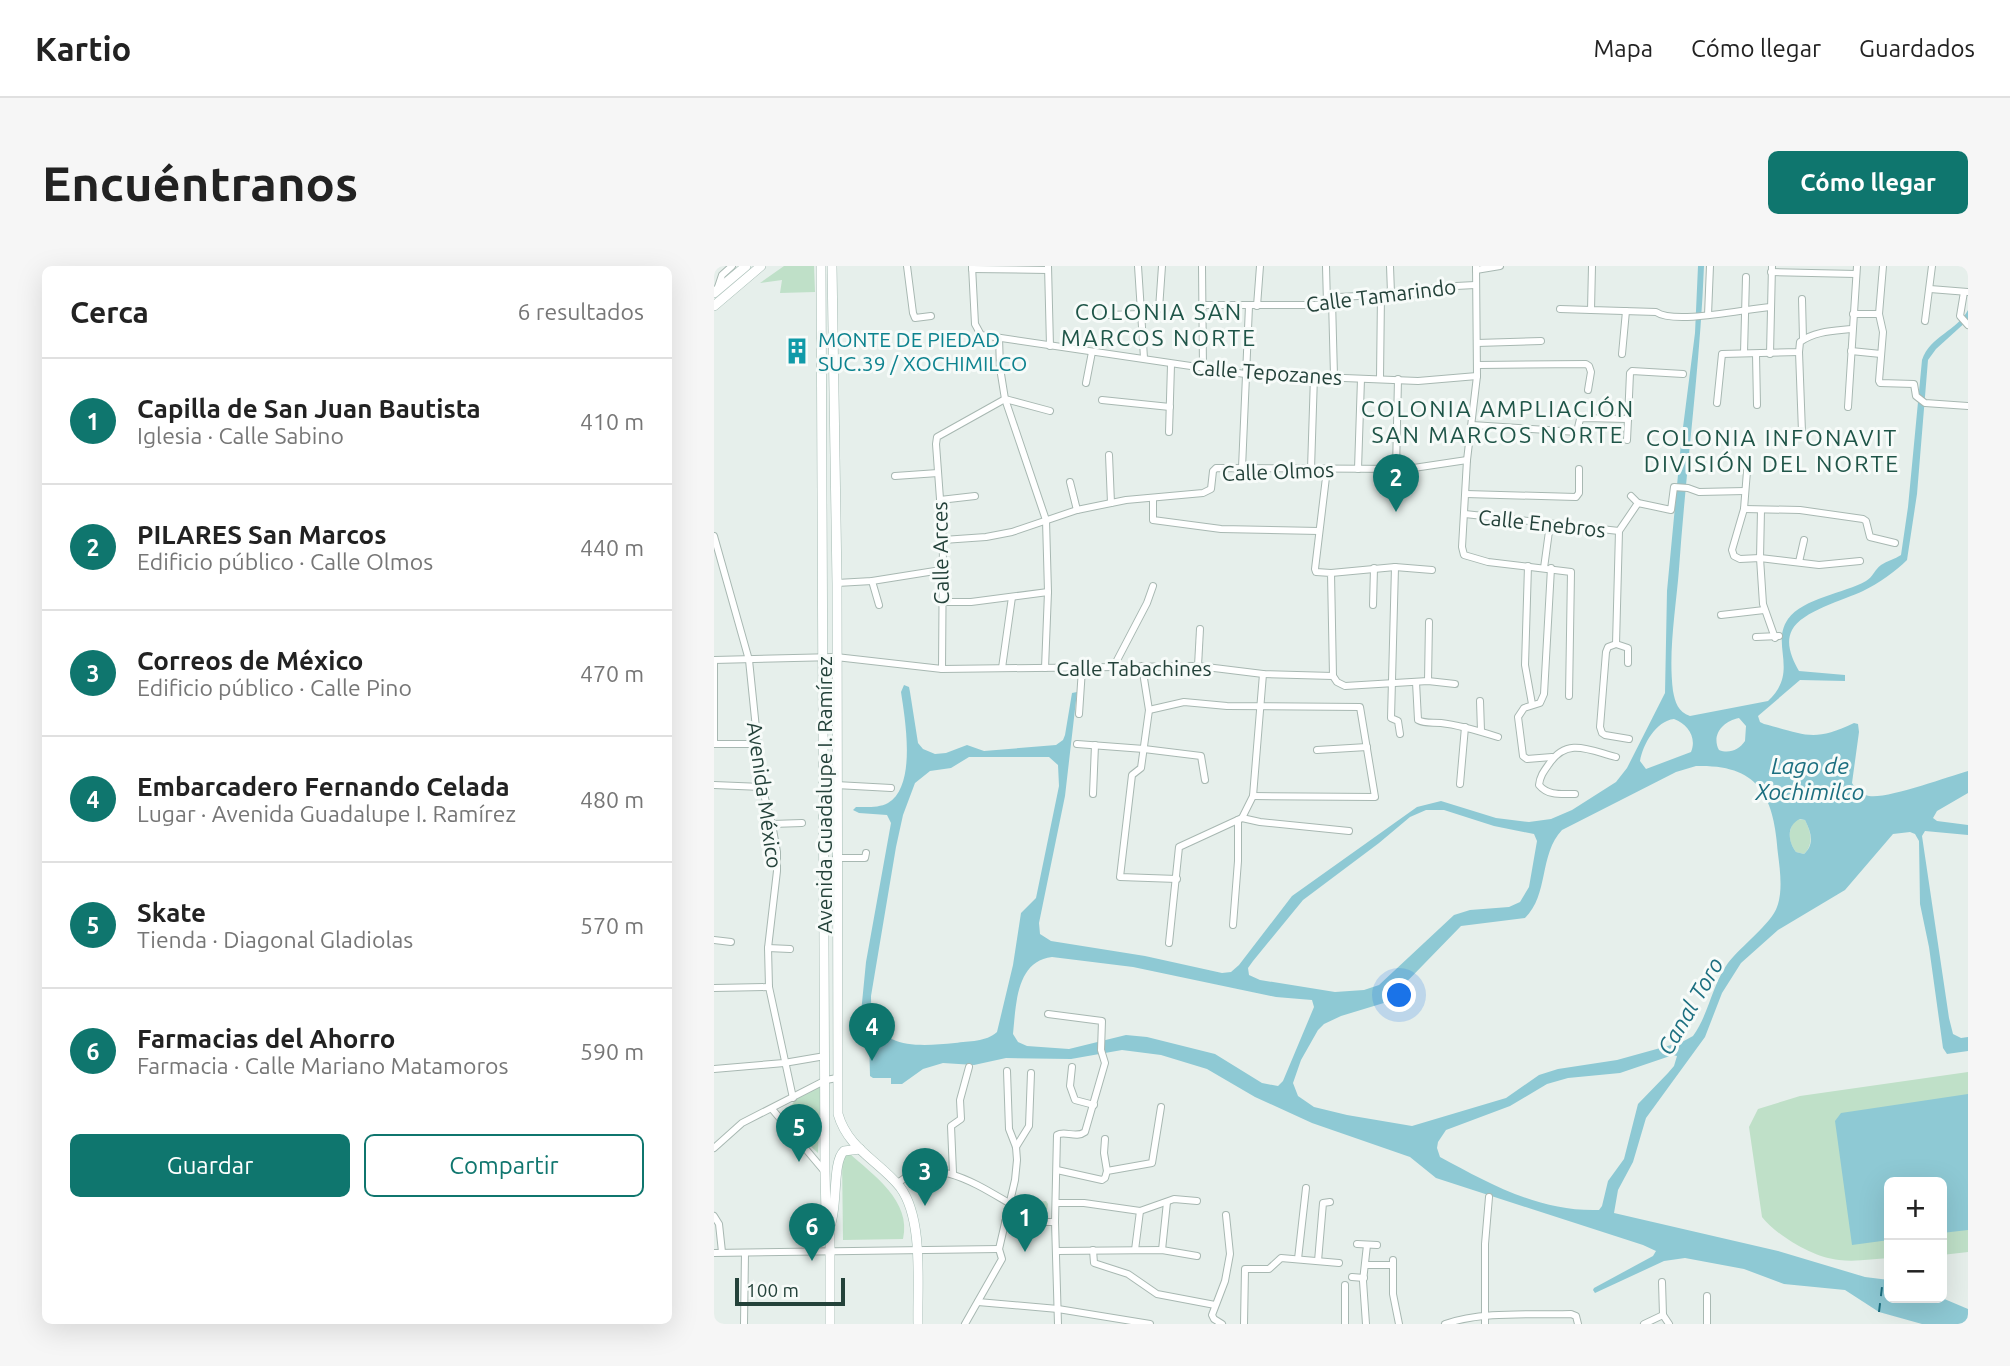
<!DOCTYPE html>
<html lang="es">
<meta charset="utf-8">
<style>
:root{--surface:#fff;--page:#f6f6f6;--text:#222;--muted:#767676;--line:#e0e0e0;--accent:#0f766e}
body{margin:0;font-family:Ubuntu,sans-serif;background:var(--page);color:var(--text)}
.controls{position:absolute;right:21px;bottom:21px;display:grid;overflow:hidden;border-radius:10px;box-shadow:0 7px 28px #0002}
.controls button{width:63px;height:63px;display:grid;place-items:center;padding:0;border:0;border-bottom:2px solid var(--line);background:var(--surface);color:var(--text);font:35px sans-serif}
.scale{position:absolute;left:21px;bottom:18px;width:110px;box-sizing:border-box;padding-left:7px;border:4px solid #24423a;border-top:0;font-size:19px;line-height:24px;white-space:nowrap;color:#24423a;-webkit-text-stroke:5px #f7fbf9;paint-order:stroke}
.you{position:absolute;left:686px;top:730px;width:24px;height:24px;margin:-18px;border:5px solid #fff;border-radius:50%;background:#1a73e8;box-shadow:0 0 0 10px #1a73e833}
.badge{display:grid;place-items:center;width:46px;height:46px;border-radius:50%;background:var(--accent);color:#fff;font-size:23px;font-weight:700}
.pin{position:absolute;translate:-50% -58px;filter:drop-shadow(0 2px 4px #0008)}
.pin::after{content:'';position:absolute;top:37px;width:24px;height:21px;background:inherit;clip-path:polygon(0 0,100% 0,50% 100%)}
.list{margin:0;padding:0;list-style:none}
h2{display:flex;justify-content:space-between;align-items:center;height:91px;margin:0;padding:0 28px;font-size:30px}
h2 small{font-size:23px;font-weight:400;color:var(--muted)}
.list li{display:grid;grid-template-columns:46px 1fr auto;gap:21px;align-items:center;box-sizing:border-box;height:126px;padding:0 28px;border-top:2px solid var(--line)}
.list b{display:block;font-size:26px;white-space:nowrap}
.list p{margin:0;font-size:23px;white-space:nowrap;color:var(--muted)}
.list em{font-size:23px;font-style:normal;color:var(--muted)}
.actions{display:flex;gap:14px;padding:21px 28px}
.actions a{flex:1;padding:16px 0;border:2px solid var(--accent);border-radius:10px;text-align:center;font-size:24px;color:var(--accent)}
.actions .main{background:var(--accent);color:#fff}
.map{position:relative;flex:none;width:1254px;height:1058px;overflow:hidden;border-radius:10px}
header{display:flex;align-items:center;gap:42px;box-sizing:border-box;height:98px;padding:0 35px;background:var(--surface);border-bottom:2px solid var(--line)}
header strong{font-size:33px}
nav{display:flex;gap:38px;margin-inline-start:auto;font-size:24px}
.intro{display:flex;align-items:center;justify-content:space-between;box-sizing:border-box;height:168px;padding:0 42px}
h1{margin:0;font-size:49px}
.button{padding:18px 32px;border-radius:10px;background:var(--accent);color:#fff;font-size:24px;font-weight:700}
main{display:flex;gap:42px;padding:0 42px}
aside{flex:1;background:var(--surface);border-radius:10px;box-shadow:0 7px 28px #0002}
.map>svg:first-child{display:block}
.green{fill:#bfe0c8}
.water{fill:#8ec9d4;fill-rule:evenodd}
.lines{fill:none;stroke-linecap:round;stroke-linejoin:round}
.ferry{stroke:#1c6f80;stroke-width:2;stroke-dasharray:9 7;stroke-linecap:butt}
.street-casing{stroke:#a8b8b2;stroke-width:8}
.secondary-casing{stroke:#a4bbb3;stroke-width:10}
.street{stroke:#fff;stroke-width:6}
.secondary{stroke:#fff;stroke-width:9}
.labels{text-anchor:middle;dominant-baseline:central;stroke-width:6;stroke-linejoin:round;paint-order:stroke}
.street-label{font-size:21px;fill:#24423a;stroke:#f7fbf9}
.culture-label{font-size:21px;fill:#0d838f;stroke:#f7fbf9;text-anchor:start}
.neighbourhood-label{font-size:23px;letter-spacing:2px;fill:#1f5548;stroke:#f7fbf9}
.water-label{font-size:23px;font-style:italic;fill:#1c6f80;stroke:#f7fbf9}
</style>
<header>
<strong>Kartio</strong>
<nav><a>Mapa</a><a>Cómo llegar</a><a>Guardados</a></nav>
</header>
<div class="intro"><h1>Encuéntranos</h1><a class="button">Cómo llegar</a></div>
<main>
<aside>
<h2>Cerca<small>6 resultados</small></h2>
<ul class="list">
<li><span class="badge">1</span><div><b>Capilla de San Juan Bautista</b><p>Iglesia · Calle Sabino</p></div><em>410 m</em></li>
<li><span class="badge">2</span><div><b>PILARES San Marcos</b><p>Edificio público · Calle Olmos</p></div><em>440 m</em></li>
<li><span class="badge">3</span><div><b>Correos de México</b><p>Edificio público · Calle Pino</p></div><em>470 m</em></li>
<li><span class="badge">4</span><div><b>Embarcadero Fernando Celada</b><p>Lugar · Avenida Guadalupe I. Ramírez</p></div><em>480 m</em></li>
<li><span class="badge">5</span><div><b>Skate</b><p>Tienda · Diagonal Gladiolas</p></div><em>570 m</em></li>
<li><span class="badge">6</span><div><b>Farmacias del Ahorro</b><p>Farmacia · Calle Mariano Matamoros</p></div><em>590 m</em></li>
</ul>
<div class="actions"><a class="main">Guardar</a><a>Compartir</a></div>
</aside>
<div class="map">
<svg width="1254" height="1058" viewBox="0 0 1254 1058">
<rect width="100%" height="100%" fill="#e6efeb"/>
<g class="green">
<polygon points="70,0 100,0 101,26 66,27 68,14 46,17"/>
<path d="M1083 553 1091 554C1097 566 1100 578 1090 588L1082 586C1074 576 1073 562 1083 553Z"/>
<path d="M1254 806V986L1228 989V916H1175V992C1159 993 1142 996 1125 994 1100 992 1063 970 1048 951L1035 861 1044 843 1086 830Z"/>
<polygon points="107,820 104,887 67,853 82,833"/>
<path d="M135 887C159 909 198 935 189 973L129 974 128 892Z"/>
<polygon points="311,930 319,932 323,936 332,935 334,938 333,945 329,947 324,945 316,953 305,951 301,945 302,937"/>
</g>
<g class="water">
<path d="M984 0H990C986 101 972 202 965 303 962 342 954 386 959 425 961 436 964 446 976 450L1054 435C1086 405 1056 379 1074 353 1089 332 1131 327 1152 315 1159 311 1161 303 1167 299 1173 295 1181 293 1187 289L1194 241 1208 94C1216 70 1243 65 1254 44V54L1222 83 1214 94 1203 228 1193 294C1182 305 1164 318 1149 325 1130 334 1088 345 1078 364 1071 377 1078 393 1085 405L1131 409V415L1086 414 1044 450 1046 456 1050 458C1090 468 1099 477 1140 457L1144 458 1145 466 1138 517C1142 524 1147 528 1155 530 1174 533 1233 511 1254 505V527L1223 545 1219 552 1223 555 1254 559V569L1211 565 1208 570 1235 752 1239 768 1247 772 1254 771V785L1233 788 1229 782 1215 681 1206 638 1205 575 1201 568 1196 566 1179 568 1131 624 1064 664 1027 697 1008 727 991 771 932 852 919 896 904 924 900 947 1064 985 1151 1011 1175 1014V1032H1228L1254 1043V1058H1208L1165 1046 1131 1024 1070 1018 1030 1003 971 992 950 995 881 1027 879 1024 880 1022 939 990 942 985 929 979 722 912 696 891 598 857 541 831 493 803 447 789 408 784 357 793 292 792 260 799 229 797 209 803 188 818H177V812H159L156 810 155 772 150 766 147 747 152 696 177 557 173 549 145 547 139 544 142 541C152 541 165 542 174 537 203 520 191 453 187 426L190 419 195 421 196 426 204 477 209 483 221 488 232 487 253 479 270 485 342 479 349 474 351 469 358 427 363 426 351 530 325 657 326 668 337 675 431 690 508 707 517 706 525 699 578 630 703 541 727 535 782 552 815 556 837 553 858 544 902 516 913 502 951 427 953 325 967 177 981 67ZM1025 452 1032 460 1031 475C1025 484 1015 488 1005 484 997 469 1009 455 1025 452ZM960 453C974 458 983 472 977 486L932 503 926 495C929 478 942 455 960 453ZM255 491H335L344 499 345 520 322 632 307 647 299 699 283 766C272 776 255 775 241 777 200 781 156 784 157 730L182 581 189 549 201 517 216 505 237 502ZM982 500C1046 498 1060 531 1064 588 1066 604 1069 625 1063 641 1058 657 1026 681 1014 697 998 719 995 748 979 770L968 776 903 794 844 803 825 809 792 832 698 860 633 849 600 841 584 830 579 817 587 794 604 764 610 758 627 750 673 736 747 660 811 652C835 629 825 588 848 564L962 506ZM712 544H730L780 560 820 568 823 575 815 621 806 636 795 641 756 644 740 649 665 719 650 724 621 726 546 714 535 709 534 702 539 695 589 634 665 577 696 551ZM1086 553 1091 554C1097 566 1101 578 1090 588L1082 586C1074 576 1072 559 1086 553ZM338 691 419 701 562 731 598 734 600 741 569 815 564 820 548 817 501 788 433 771 412 769 355 783 313 780 304 776 299 768C302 739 302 695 338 691ZM959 789 963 790 960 800 954 807 924 838 910 893 894 915 888 940 885 944C826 946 776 918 726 891L723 882 724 876 732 864 796 840 833 818 854 812 906 807Z"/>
<polygon points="1254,828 1254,964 1228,967 1228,916 1175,916 1175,974 1138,979 1121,855 1127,847"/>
</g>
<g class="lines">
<polyline class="ferry" points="1165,1046 1168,1021"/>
<g class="street-casing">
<g id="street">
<polyline points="193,0 199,47 201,52 217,50"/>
<polyline points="258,0 261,58 267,69 531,108 704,115 763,110"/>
<polyline points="334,0 336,80"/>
<polyline points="424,0 430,92"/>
<polyline points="488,0 489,103"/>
<polyline points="612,0 613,38"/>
<polyline points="676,0 677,27"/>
<polyline points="762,0 763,110 753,194 748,281 750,289 774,296 857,306 855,430"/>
<path d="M878 0 877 44 942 46C961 59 1030 43 1056 41"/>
<polyline points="1169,0 1165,48 1169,66 1165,115 1166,117 1200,118 1202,130 1211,137 1254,140"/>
<polyline points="258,3 334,4"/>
<polyline points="762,4 786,0"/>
<polyline points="1057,6 1142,8"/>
<polyline points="1216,23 1254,26"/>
<polyline points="3,24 8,9 18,0"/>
<polyline points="1250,26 1246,50 1254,59"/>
<polyline points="1088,33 1089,73"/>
<polyline points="618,34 620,110"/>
<polyline points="489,39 608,39 624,31 705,27 723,21 761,19"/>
<polyline points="543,40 546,0"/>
<polyline points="846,43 877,44"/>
<polyline points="427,44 445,43 448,0"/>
<polyline points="1139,48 1165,48"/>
<polyline points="392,49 427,48"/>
<polyline points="994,49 996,0"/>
<polyline points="1211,55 1218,0"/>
<polyline points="285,72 286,102 291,133 332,254 334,326 331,402"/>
<polyline points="763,77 827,75"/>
<polyline points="1137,85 1167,88"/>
<polyline points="1085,86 1088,166"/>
<polyline points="1030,87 1032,11"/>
<polyline points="908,88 912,45"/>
<polyline points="1042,88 1043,139"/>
<polyline points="1056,88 1058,0"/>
<polyline points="764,99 872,98 875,100 877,106 874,124"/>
<polyline points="666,112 667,28"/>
<polyline points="372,117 378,86"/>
<polyline points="388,134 456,141"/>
<path d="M1003 137 1008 88 1085 86 1086 76C1101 65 1120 65 1138 63"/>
<polyline points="1134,141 1143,0"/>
<polyline points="758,159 863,166 866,153 870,152 914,153 916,107 918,105 969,108"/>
<polyline points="455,166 457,99"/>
<polyline points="913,174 914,153"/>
<polyline points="395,189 397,237"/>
<polyline points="528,202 535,40"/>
<polyline points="597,203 600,110"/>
<polyline points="613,203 601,303 602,306 617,307 619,410"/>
<polyline points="644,203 647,113"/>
<polyline points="682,203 684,113"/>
<polyline points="1033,205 1030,243 1018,284 1020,290 1026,293 1046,292 1105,299 1146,295"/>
<polyline points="181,210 224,207"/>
<polyline points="356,216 363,244"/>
<polyline points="752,228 862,231 865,227 865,203"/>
<polyline points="439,232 439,254 507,263 605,265"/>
<polyline points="226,234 261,230"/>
<polyline points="924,237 957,244 960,221 974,222 985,226 1031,225"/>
<polyline points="1030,243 1086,244 1149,253 1152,255 1156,271 1181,277"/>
<polyline points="1047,244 1046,292 1049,338 1061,372"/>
<polyline points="751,248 905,265"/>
<polyline points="0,270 35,394 48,521 58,558 63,586 63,605 54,682 55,721 79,832"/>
<polyline points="229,274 272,271 298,266 363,244 412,234 489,227 497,223 499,205 502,202 693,203 753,194"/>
<polyline points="1085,296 1090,274"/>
<polyline points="814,300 811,399 818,438"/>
<polyline points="681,301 677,452 684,455 686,468"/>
<polyline points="830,302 836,258"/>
<polyline points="837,302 830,428 826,437 810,442 804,451 809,490 813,493 838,491"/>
<polyline points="617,307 681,301 718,304"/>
<polyline points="158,315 165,339"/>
<polyline points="123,317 158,315 227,304"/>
<polyline points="228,336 257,336 334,326"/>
<polyline points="659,339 660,302"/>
<polyline points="1007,349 1050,344"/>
<polyline points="1042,371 1065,370"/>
<polyline points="902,378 905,265 924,237 917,230"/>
<polyline points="902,378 894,381 892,386 886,461 888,467 891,469 915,473"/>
<polyline points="902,378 914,382 914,397"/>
<polyline points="0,394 122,391 228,403 484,400 549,408 619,410 623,416 631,420 714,415 741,418"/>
<polyline points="428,400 435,444 427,502 418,509 406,611 463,613"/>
<polyline points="484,400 486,363"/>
<polyline points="288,402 298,331"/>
<polyline points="399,402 433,337 439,320"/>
<polyline points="228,403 229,274 222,178 223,171 291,133 336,145"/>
<polyline points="714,415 715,356"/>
<path d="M702 416 704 454C711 458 719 456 727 457 746 459 765 465 784 471"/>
<polyline points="766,435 767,465"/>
<polyline points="435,444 470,436 513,440 646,441 661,531 539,530"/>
<polyline points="365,448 368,403"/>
<polyline points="0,475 0,395"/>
<polyline points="0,478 42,478"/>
<polyline points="363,478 430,483 487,490 491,514"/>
<polyline points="603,484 653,481"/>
<polyline points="746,518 751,461"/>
<polyline points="0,519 48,521"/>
<polyline points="122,519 177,522"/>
<polyline points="379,528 381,479"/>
<path d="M861 528C847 528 834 530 825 519 826 510 830 505 835 498 853 471 875 484 902 491"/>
<polyline points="528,552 546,556 635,565"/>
<polyline points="58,558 88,557"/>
<polyline points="122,592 151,592 152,587"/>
<polyline points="519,659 524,595 524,554"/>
<polyline points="0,674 17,676"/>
<polyline points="455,677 465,581 528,552 539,530 549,408"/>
<polyline points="54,682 76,683"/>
<polyline points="0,722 55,721"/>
<path d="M334 748 388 755 387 784 391 797 371 866C362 873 351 864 343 869L341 956 344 1058"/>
<polyline points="358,801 356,820 361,834 380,839"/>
<polyline points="0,803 70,797 111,790"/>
<polyline points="58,843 111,906"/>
<polyline points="391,873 390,887 393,905"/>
<polyline points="302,881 315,860 317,807"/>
<polyline points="0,882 28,857 112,814 123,812"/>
<polyline points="343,904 388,914 391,912 393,905 438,897 447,841"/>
<polyline points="239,907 237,860 247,853 246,834 255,801"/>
<path d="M183 918C217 887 264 919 295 937"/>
<polyline points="342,937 370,937 426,945 460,933 483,935"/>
<polyline points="0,950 5,958 8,986"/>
<polyline points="291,956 341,956"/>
<polyline points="643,978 663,979"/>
<polyline points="379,984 380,997 414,1008 443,1028 501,1039"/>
<polyline points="421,984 426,945"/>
<polyline points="448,984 453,936"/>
<polyline points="343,985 448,984 483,990"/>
<polyline points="0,987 285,983"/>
<polyline points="584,993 592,922"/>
<polyline points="679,994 679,1028 685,1058"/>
<polyline points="604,995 609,937 616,936"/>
<polyline points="651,999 679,999"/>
<polyline points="638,1011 650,1012"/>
<polyline points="948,1016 949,1049"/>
<polyline points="264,1036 344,1043 436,1058"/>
<polyline points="949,1049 955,1058"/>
<polyline points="30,1058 31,987"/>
<polyline points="251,1058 288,993 285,983 301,914 303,894 302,881 295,863 293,805"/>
<polyline points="508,1058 500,1053 498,1049 511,1015 516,988 512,949"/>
<polyline points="530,1058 531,1003 555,1003 567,992 625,997"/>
<polyline points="631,1058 631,1019"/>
<polyline points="652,1058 649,1015 653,979"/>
<path d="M731 1058C769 1045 816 1049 857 1048L862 1050 864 1058"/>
<polyline points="771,1058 771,978 775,931"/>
<polyline points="930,1058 949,1049"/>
<polyline points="993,1058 993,1030"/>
</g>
</g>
<g class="secondary-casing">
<g id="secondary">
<polyline points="107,0 111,906 112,948 116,960 116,1058"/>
<path d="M118 0 123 317 124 848C134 883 165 895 186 921 210 953 203 1019 204 1058"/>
<polyline points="0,27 32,0"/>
<polyline points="0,40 47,0"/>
<path d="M116 960C124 940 118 896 130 885L146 883"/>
</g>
</g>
<use href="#street" class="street"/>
<use href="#secondary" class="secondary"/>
</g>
<defs>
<g id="building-bare" transform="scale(2.1)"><path d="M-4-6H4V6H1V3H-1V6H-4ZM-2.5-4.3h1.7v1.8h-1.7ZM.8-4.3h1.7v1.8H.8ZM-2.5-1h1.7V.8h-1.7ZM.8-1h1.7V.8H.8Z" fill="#0f9aa8" stroke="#f7fbf9" stroke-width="2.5" paint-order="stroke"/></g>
</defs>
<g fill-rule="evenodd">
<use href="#building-bare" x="83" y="85"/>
</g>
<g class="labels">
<g class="street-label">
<text transform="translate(667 29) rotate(-7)">Calle Tamarindo</text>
<text transform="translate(553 106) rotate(4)">Calle Tepozanes</text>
<text transform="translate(564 205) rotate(-2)">Calle Olmos</text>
<text transform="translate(828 257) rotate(6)">Calle Enebros</text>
<text transform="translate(226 287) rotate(-91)">Calle Arces</text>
<text x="420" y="402">Calle Tabachines</text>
<text transform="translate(51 529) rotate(82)">Avenida México</text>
<text transform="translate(110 529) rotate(-90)">Avenida Guadalupe I. Ramírez</text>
</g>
<g class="culture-label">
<text x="104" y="73">MONTE DE PIEDAD<tspan x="104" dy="24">SUC.39 / XOCHIMILCO</tspan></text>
</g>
<g class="neighbourhood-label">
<text x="445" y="45">COLONIA SAN<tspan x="445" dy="26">MARCOS NORTE</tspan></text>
<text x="784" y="142">COLONIA AMPLIACIÓN<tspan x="784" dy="26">SAN MARCOS NORTE</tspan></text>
<text x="1058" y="171">COLONIA INFONAVIT<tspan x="1058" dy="26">DIVISIÓN DEL NORTE</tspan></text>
</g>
<g class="water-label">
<text x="1096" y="499">Lago de<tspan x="1096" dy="26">Xochimilco</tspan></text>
<text transform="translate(976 740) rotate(-60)">Canal Toro</text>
</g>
</g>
</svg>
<div class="controls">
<button>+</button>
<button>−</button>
</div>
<div class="scale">100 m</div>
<div class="you"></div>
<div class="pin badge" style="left:311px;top:986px">1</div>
<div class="pin badge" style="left:682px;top:246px">2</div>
<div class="pin badge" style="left:211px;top:940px">3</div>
<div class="pin badge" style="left:158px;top:795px">4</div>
<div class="pin badge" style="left:85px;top:896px">5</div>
<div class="pin badge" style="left:98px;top:995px">6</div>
</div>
</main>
